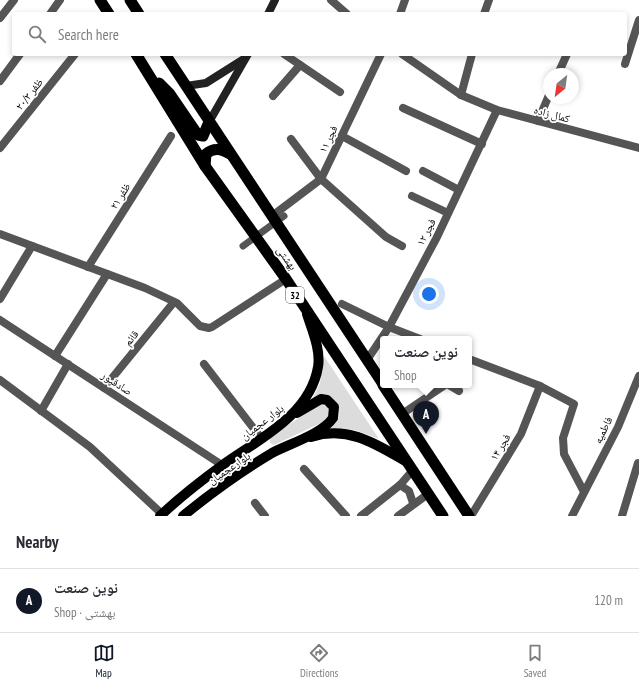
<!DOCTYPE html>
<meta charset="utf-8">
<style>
:root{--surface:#fff;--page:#f2f2f3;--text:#2b2b33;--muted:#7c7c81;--line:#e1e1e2;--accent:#111827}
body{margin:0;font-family:"PT Sans Narrow","Noto Naskh Arabic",sans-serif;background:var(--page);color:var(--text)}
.compass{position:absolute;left:543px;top:68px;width:36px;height:36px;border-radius:50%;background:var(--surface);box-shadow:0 2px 6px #0003;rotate:209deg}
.you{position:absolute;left:429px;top:294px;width:14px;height:14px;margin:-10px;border:3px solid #fff;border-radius:50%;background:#1a73e8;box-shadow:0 0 0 6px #1a73e833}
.badge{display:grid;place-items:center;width:26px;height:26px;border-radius:50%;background:var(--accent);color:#fff;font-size:13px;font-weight:700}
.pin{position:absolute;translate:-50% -33px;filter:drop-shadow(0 1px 2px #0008)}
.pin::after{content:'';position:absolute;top:21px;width:14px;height:12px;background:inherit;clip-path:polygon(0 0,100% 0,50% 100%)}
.popup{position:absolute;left:380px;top:336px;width:92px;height:52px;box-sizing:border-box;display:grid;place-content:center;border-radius:4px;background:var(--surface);filter:drop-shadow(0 1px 3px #0005);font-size:13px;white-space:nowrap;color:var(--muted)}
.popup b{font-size:15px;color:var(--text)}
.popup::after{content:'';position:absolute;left:50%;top:100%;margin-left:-8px;border:8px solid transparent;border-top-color:var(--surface)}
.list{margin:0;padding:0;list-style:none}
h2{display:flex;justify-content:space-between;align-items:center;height:52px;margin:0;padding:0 16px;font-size:17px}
h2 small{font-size:13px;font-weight:400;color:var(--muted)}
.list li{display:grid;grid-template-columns:26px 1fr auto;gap:12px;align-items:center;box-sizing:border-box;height:64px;padding:0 16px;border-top:1px solid var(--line)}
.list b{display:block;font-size:15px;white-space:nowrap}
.list p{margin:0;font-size:13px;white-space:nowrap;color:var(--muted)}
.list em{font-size:13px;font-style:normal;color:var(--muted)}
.icon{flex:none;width:22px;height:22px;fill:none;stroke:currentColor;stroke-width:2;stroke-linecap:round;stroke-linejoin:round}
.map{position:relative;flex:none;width:639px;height:516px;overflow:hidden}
.search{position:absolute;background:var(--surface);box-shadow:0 2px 6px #0003;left:12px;right:12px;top:12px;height:44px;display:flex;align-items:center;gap:10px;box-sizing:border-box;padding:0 14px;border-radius:4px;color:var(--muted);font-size:15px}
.sheet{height:116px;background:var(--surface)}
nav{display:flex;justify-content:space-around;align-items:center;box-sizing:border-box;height:56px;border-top:1px solid var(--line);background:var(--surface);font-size:11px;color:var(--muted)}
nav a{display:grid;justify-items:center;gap:2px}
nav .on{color:var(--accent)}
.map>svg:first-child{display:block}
.green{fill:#dcdcdc}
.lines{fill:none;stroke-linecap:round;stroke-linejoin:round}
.pedestrian{stroke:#555;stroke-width:7}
.minor{stroke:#555;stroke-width:8}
.tertiary{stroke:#555;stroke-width:8}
.secondary{stroke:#222;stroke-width:8}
.primary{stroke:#000;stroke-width:10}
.trunk{stroke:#000;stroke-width:11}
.labels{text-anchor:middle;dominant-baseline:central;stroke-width:3.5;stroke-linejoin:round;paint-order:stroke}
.shield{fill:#fff;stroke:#4c4c4c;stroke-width:1}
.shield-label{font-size:10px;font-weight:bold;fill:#000}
.street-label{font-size:11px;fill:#000;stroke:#fff}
</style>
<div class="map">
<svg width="639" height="516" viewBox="0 0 639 516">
<rect width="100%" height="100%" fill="#fff"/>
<g class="green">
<path d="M324 356 379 439 355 430 329 429C339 422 342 415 337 404L313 398 320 383Z"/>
<polygon points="320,404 328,407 331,413 325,421 274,445 270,443 270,437"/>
</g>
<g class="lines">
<polyline class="pedestrian" points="243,246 284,216"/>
<g class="minor">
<polyline points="331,0 347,14"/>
<polyline points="50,14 60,0"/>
<polyline points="400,14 405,0"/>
<polyline points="484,14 489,0"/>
<polyline points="0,18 14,0"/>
<polyline points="284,54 340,92"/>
<polyline points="402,54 461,95 497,110 639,148"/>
<polyline points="625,64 639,20"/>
<polyline points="558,74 567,54"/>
<polyline points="0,81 20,54"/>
<polyline points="461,95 472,54"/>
<polyline points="273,96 300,65"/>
<polyline points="403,108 482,144"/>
<polyline points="538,121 549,95"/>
<polyline points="342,136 406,171"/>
<polyline points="291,139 321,179 386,237 402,246"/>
<polyline points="0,148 75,54"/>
<polyline points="423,171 459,190"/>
<polyline points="412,196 448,213"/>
<polyline points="272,216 321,179 381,54"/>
<polyline points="0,234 145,288 177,303 200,326 209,328 212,327 286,279"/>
<polyline points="88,267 171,136"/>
<polyline points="0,299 32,246"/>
<polyline points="342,304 389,327 420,339"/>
<polyline points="55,356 107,274"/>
<polyline points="469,359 540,386 574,404 563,438 564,454 584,492"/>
<polyline points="367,360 389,327 437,237 497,110"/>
<polyline points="204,364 261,438"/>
<polyline points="0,380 90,447 162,514"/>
<polyline points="449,385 459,391"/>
<polyline points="104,388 174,302"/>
<polyline points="41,411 68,364"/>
<polyline points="402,414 445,385"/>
<polyline points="304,469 346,516"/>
<polyline points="400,485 409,491 413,503"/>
<polyline points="255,503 265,516"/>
<polyline points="361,516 400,485 413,470"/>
<polyline points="398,516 428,494"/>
<polyline points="471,516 521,434 540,386"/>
<polyline points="572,516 618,427 639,376"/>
<polyline points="622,516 638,463"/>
</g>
<polyline class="tertiary" points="0,320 222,465"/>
<g class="secondary">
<polyline points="268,14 275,0"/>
<polyline points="186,86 206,83 244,59"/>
<polyline points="209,122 248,54"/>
</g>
<g class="primary">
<path d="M311 437C348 425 376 444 407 462"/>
<path d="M160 516C179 498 202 480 224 464 259 439 310 415 318 367 321 350 312 330 307 314"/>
<path d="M183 516C211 493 240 472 272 453 289 444 322 434 333 418L334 407 327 400 321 399 297 413"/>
</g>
<g class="trunk">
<polyline points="100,0 109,14"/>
<polyline points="130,0 139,14"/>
<polyline points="136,54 205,166 286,279 443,516"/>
<polyline points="165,54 383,384"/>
<polyline points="159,83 170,94 198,135 203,136 209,122"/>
<path d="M205 166 206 154C214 147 221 149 230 154"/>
<polyline points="383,385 469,516"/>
</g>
</g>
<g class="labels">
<rect class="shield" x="286" y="287" width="18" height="16" rx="3"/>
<g class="shield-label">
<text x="295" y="295">32</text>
</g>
<g class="street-label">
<text transform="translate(29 94) rotate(-51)">ظفر ۲۰/۳</text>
<text transform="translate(552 114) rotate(15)">کمال زاده</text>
<text transform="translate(328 139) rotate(-64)">فجر ۱۱</text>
<text transform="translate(120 196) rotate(-58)">ظفر ۲۱</text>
<text transform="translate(426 232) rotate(-63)">فجر ۱۲</text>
<text transform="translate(287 258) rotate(55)">بهشتی</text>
<text transform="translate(131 338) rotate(-51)">قائم</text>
<text transform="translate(117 383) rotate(33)">صادقپور</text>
<text transform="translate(262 422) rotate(-37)">بلوار عجمیان</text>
<text transform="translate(603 430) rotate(-64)">فاطمیه</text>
<text transform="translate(500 447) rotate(-59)">فجر ۱۴</text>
<text transform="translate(229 468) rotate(-34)">بلوارعجمیان</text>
</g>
</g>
</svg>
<svg class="compass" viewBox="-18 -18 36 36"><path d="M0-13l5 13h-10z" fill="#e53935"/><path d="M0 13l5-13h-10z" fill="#7c7c81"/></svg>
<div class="you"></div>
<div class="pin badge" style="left:426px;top:434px">A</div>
<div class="popup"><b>نوین صنعت</b>Shop</div>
<div class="search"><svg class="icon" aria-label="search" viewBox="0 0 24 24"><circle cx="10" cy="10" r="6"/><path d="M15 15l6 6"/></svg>Search here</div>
</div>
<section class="sheet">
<h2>Nearby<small></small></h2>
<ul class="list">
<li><span class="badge">A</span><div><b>نوین صنعت</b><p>Shop · بهشتی</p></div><em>120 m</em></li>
</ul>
</section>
<nav>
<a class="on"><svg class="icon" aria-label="map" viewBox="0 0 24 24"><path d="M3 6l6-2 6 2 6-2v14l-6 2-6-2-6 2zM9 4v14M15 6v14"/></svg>Map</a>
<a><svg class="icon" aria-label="directions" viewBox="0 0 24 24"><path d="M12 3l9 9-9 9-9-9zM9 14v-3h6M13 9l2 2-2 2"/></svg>Directions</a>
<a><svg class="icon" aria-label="saved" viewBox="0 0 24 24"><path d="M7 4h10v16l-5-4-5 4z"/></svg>Saved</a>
</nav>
